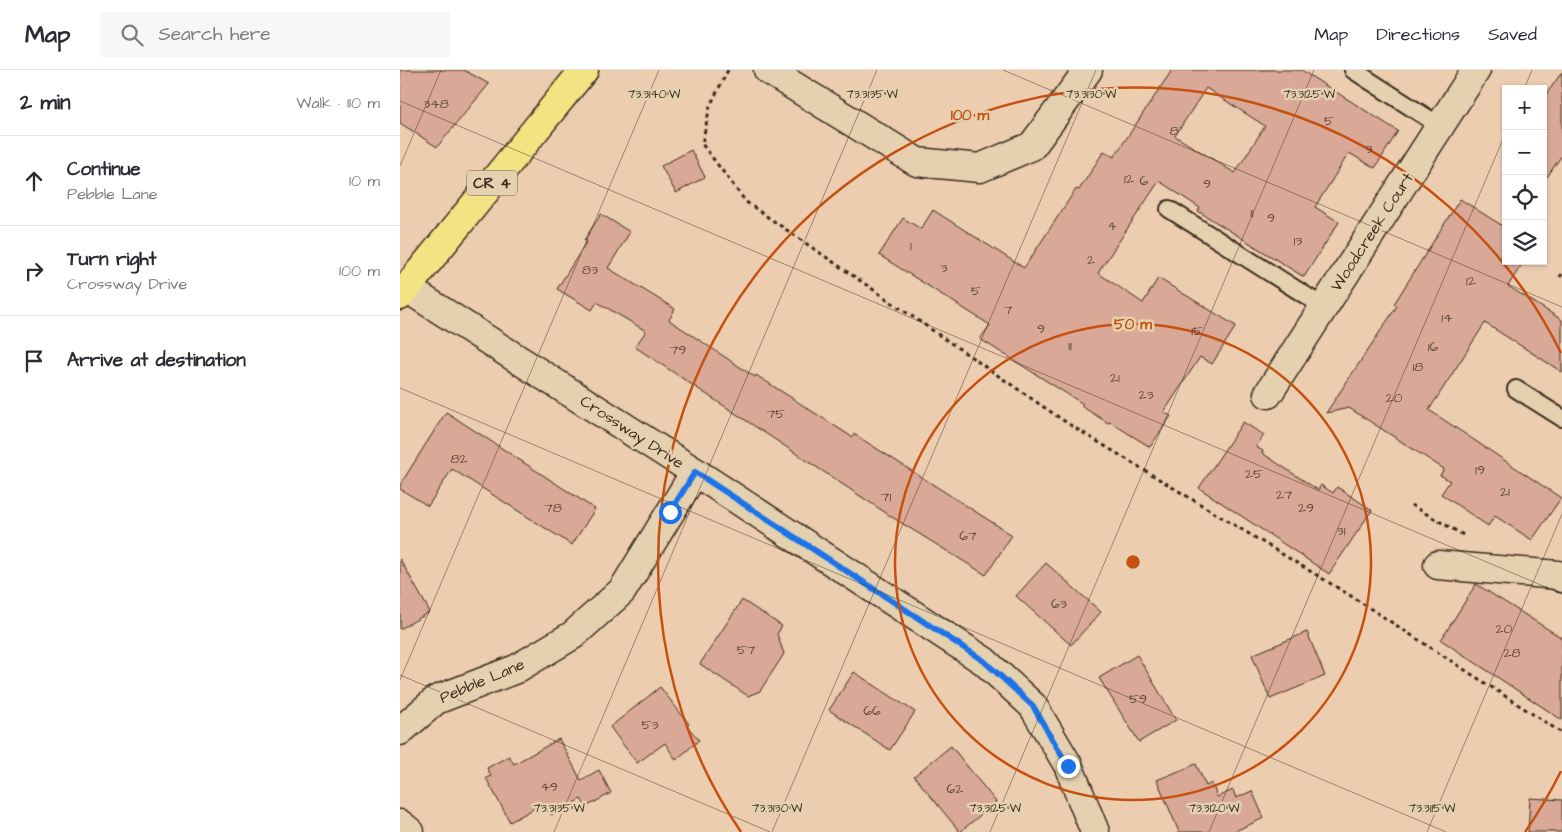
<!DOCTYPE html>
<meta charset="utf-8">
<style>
:root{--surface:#fff;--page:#f7f7f7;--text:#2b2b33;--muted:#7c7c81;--line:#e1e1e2}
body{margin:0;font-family:"Architects Daughter",sans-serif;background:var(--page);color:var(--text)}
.controls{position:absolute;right:15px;top:15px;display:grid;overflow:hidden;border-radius:0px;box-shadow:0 1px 4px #0004}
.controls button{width:45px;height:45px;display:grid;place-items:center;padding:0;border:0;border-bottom:1px solid var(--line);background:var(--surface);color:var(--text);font:25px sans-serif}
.stop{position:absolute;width:15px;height:15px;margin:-11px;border:4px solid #1a73e8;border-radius:50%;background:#fff}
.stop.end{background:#1a73e8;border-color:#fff;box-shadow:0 1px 5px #0008}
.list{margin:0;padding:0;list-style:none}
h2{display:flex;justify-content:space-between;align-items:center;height:65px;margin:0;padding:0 20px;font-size:21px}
h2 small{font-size:16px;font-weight:400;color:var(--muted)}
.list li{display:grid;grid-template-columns:32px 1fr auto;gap:15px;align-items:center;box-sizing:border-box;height:90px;padding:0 20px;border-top:1px solid var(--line)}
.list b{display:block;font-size:19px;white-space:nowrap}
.list p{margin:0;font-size:16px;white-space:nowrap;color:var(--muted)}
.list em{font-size:16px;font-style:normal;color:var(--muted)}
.icon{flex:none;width:28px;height:28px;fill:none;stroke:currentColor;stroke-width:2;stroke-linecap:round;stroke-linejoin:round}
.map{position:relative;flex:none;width:1162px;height:762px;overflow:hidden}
header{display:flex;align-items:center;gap:30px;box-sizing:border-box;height:70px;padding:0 25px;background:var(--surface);border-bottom:1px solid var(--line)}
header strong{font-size:24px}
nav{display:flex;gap:28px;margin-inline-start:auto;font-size:18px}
.search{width:350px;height:45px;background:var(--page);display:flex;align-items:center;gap:12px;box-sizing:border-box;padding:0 18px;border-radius:0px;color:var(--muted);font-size:19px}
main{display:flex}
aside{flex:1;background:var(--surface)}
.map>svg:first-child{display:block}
.building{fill:#d9a896;stroke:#3b2a1e;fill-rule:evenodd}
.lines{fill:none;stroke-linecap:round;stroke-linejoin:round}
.lane-casing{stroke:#3b2a1e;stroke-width:20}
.street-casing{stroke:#3b2a1e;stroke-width:31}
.primary-casing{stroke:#3b2a1e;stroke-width:31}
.path{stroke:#3b2a1e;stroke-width:3;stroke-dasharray:4 4;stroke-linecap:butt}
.lane{stroke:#e5d1b0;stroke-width:16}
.street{stroke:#e5d1b0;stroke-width:28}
.primary{stroke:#f4e382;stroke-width:28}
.route{stroke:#1a73e8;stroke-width:6}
.ticks{fill:none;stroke:#3b2a1e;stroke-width:1;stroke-opacity:0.45}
.ring{fill:none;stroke:#c55010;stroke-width:2.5}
.labels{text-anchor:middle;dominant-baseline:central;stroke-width:5;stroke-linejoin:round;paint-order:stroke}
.number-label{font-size:14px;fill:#624a3c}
.shield{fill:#e5d1b0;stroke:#6e5c4a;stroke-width:1}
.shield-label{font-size:15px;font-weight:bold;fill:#3b2a1e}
.street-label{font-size:16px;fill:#3b2a1e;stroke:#e5d1b0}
.ticks-label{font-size:12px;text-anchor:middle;fill:#3b2a1e;stroke:#e5d1b0;stroke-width:5;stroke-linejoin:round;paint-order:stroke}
.centre{fill:#c55010;stroke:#e5d1b0;stroke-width:2.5}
.ring-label{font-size:15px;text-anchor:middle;font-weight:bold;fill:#c55010;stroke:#e5d1b0;stroke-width:5;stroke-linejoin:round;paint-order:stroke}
</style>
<header>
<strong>Map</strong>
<div class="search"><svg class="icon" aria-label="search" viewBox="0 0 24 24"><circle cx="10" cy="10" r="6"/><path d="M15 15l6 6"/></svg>Search here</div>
<nav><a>Map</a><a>Directions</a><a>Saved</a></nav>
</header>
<main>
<aside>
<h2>2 min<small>Walk · 110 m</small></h2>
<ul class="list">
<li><svg class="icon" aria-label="ahead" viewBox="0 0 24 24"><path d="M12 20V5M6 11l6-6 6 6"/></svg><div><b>Continue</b><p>Pebble Lane</p></div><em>10 m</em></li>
<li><svg class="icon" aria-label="right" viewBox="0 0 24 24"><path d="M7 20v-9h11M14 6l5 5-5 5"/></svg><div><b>Turn right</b><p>Crossway Drive</p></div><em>100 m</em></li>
<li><svg class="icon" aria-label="arrive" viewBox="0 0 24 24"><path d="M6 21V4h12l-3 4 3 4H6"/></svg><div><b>Arrive at destination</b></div></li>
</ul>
</aside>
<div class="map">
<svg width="1162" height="762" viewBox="0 0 1162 762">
<rect width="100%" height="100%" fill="#eccdb0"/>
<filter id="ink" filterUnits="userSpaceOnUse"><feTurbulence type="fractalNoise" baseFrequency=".02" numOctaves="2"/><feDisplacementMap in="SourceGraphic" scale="10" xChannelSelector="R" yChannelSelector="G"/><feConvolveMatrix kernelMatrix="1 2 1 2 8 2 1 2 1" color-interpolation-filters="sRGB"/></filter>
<g filter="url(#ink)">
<g class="building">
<polygon points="0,0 64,0 89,14 37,77 0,53"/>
<path d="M772 0H901L998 61 975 98 949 83 915 137 939 152 904 207 798 141 800 138 759 111 698 203 743 233 758 208 836 256 812 294 800 287 764 342 771 346 750 377 710 352 708 353 681 336 683 334 580 269 590 255 479 185 503 148 521 159 533 140 624 198 676 119 679 120 704 81 714 87ZM806 18 865 56 835 103 775 66Z"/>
<polygon points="1162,2 1162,85 1147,107 1143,104 1143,29"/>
<polygon points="291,80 305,107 276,123 261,96"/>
<polygon points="1060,129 1106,158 1106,191 1124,191 1108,216 1162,250 1162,302 1085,253 1029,340 1161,428 1132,470 1095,446 1088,456 1041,424 1050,411 1040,405 1044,399 949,338 926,343 997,236 994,234"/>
<polygon points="201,144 230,162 208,198 275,239 269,250 355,307 356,305 452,367 454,364 612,465 586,505 495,449 235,277 246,261 197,232 192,240 157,219 187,171 184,170"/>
<polygon points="46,342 195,439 172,475 52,399 28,436 0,419 0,415"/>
<polygon points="843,352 864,365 856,377 863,381 862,383 918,420 921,415 933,423 937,417 972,440 929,504 799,418"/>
<polygon points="0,489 30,542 0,559"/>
<polygon points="646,493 701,542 671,575 616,526"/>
<polygon points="1076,514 1162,568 1162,650 1041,570"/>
<polygon points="342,530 382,556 377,564 384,584 360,621 348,626 300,594"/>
<polygon points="907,562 925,606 870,629 852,585"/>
<polygon points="737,585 776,650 739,672 699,608"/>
<polygon points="454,602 515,642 490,680 429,640"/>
<polygon points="260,617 289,654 287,656 299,670 276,690 265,673 237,693 210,657"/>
<polygon points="159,669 181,710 199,700 211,723 186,737 181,729 151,745 144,733 110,752 86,708 91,706 87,698 109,686 114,694"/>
<polygon points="551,676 596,732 560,762 514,706"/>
<polygon points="796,694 806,716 812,713 817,727 833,720 836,728 852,721 864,748 833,762 779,762 757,710"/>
<polygon points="1130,728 1162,730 1162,762 1128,762"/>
</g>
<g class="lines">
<g class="lane-casing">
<g id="lane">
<polyline points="953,0 1040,56"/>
<polyline points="769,139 924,237"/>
<polyline points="1116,319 1162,348"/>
</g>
</g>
<g class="street-casing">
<g id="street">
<polyline points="368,0 517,92 580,98 632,76 688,0"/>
<polyline points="6,218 295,402 584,591 633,636 668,695 695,762"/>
<polyline points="868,324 1076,0"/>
<polyline points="1038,495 1158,505 1162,508"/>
<polyline points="0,661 36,630 116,599 173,565 222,521 295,402"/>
<polyline points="0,754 10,762"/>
</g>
</g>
<g class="primary-casing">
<polyline id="primary" points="0,226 184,0"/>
</g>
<g class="path">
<polyline points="328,0 310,36 302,74 346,132 667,353 951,526 1162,663"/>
<polyline points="1160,207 1162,204"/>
<polyline points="1011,435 1065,466"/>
</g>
<use href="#lane" class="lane"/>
<use href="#street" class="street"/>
<use href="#primary" class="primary"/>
</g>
</g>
<g class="lines" filter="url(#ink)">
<polyline class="route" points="270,442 295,402 584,591 633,636 668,696"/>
</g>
<path class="ticks" d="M603 0 1162 237M1124 19 1132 0M0 31 1162 524M0 96 41 0M0 318 1046 762M0 605 370 762M0 610 259 0M154 762 477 0M372 762 696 0M590 762 914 0M809 762 1106 62M1027 762 1162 444"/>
<g class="ring">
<circle cx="733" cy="492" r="238"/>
<path d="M1161 701A476 476 0 0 1 1125 762M341 762A476 476 0 1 1 1161 283"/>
</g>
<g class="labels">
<g class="number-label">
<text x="36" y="34">348</text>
<text x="929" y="51">5</text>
<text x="774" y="61">8</text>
<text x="969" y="79">3</text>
<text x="729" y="109">12</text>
<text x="744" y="111">6</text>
<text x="807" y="114">9</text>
<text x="852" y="143">11</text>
<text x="871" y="148">9</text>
<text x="712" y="156">4</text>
<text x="898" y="171">13</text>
<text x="511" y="176">1</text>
<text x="691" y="190">2</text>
<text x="544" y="198">3</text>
<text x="190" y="200">83</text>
<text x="1071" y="211">12</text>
<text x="576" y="221">5</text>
<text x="608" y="240">7</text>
<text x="1047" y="248">14</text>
<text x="641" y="259">9</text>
<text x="797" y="261">15</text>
<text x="670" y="276">11</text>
<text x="1033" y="277">16</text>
<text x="278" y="280">79</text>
<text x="1018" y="297">18</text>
<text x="715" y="308">21</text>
<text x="746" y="325">23</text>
<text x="994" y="328">20</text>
<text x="376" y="344">75</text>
<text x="59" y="389">82</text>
<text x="1080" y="400">19</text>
<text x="854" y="404">25</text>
<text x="1105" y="422">21</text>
<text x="884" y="425">27</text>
<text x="486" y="427">71</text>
<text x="153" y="438">78</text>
<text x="906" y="438">29</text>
<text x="941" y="461">31</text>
<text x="568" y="466">67</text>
<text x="659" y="534">63</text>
<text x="1104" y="559">20</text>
<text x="346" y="580">57</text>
<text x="1112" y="583">28</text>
<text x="738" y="629">59</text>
<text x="472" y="641">66</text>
<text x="250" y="655">53</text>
<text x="149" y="717">49</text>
<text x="555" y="719">62</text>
</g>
<rect class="shield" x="67" y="100.5" width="50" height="25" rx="4"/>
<g class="shield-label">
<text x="92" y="113">CR 4</text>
</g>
<g class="street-label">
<text transform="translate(972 162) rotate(-57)">Woodcreek Court</text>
<text transform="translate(232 362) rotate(33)">Crossway Drive</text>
<text transform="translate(82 611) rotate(-23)">Pebble Lane</text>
</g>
</g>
<g class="ticks-label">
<text x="254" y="28">73.3140°W</text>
<text x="472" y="28">73.3135°W</text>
<text x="691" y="28">73.3130°W</text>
<text x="909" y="28">73.3125°W</text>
<text x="159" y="742">73.3135°W</text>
<text x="377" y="742">73.3130°W</text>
<text x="595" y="742">73.3125°W</text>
<text x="814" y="742">73.3120°W</text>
<text x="1032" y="742">73.3115°W</text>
</g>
<circle cx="733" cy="492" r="8" class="centre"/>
<g class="ring-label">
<text x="570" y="50">100 m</text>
<text x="733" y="259">50 m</text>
</g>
</svg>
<div class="controls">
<button>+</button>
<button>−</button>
<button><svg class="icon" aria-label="locate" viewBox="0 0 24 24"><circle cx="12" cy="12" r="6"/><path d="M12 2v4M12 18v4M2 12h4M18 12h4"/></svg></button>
<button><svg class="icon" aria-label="layers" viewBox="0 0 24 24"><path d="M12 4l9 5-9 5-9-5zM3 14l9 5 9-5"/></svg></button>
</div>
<div class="stop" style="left:270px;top:442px"></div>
<div class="stop end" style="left:668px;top:696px"></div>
</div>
</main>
